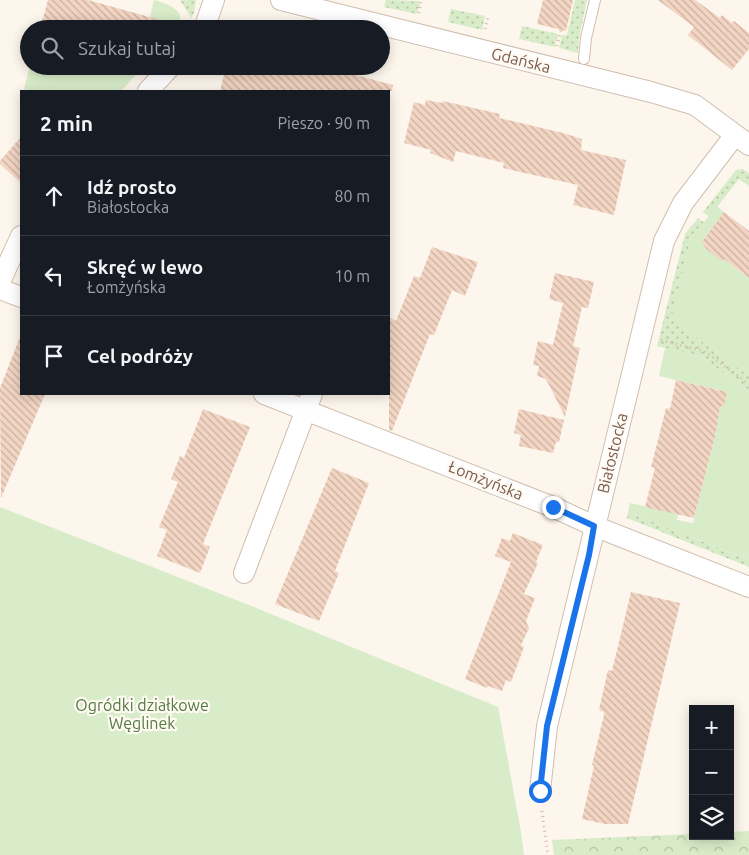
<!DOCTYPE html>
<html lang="pl">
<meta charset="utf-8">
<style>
:root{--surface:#171b24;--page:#20242c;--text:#f1f3f6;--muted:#9ea1a6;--line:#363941}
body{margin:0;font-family:Ubuntu,sans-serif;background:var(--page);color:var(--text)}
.controls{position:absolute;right:15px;bottom:15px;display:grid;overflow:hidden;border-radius:0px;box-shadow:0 2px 12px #0003}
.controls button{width:45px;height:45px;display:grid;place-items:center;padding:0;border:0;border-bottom:1px solid var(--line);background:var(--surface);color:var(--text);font:25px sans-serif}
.stop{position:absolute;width:15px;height:15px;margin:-11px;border:4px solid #1a73e8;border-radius:50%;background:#fff}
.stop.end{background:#1a73e8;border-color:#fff;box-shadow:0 1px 5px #0008}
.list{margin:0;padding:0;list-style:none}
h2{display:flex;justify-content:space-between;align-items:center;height:65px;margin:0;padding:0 20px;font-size:21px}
h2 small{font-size:16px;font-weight:400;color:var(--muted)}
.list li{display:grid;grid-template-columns:32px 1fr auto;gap:15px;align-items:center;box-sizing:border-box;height:80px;padding:0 20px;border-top:1px solid var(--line)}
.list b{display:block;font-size:19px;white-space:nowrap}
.list p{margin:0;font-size:16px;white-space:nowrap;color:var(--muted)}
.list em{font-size:16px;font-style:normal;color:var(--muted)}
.icon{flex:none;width:28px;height:28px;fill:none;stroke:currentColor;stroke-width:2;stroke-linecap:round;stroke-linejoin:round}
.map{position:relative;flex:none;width:749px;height:855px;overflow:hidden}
.search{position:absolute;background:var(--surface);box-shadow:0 2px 12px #0003;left:20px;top:20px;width:370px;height:55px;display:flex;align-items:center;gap:12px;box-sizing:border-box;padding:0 18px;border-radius:28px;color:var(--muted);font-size:19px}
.panel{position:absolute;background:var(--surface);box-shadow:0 2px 12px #0003;left:20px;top:90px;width:370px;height:305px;border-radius:0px}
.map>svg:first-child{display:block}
.grass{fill:url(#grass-dots)}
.forest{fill:url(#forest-crowns)}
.garden{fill:#d8ecc9}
.building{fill:url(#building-back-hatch)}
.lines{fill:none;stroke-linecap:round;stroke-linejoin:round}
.lane-casing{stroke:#d1beb0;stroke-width:12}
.street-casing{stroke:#d1beb0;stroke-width:22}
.path{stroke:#d9b8a5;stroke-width:3;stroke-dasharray:1 4;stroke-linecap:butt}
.lane{stroke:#fff;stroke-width:10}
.street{stroke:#fff;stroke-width:20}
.route{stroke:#1a73e8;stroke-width:6}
.labels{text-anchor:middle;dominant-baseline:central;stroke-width:4.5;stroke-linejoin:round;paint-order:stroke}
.street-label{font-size:16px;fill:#7a5c4d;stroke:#fffaf3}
.park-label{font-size:16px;fill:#537a41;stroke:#fffaf3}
</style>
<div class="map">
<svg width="749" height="855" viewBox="0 0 749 855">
<defs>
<pattern id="grass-dots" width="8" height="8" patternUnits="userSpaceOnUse" patternTransform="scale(1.25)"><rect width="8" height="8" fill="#d8ecc9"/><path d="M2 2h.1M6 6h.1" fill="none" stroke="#b4c2a5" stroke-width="1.8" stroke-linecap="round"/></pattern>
<pattern id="forest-crowns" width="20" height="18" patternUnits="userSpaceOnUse" patternTransform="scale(1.25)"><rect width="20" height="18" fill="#d8ecc9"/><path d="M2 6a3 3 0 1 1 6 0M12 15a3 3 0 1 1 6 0" fill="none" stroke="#b4c2a5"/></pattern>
<pattern id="building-back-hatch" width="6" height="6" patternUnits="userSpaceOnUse" patternTransform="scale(1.25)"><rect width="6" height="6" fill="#f3d5c3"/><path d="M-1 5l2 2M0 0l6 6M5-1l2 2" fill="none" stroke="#cab0a1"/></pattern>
</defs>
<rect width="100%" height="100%" fill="#fdf6ec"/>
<g class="grass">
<polygon points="180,0 196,0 194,13 191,18"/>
<polygon points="386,0 420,1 417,14 384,7"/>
<polygon points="575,0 587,0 579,38 578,53 559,48 562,35 567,35"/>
<polygon points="451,9 485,16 482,30 448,22"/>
<polygon points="522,26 558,34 555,47 519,39"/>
<polygon points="743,169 749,173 749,186 739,179 709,217 703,212 736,170"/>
<polygon points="698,218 704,222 691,238 672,319 749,376 749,391 701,357 657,346 685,234"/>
<polygon points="628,512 749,560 749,567 627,518"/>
</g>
<polygon class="forest" points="749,831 749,855 554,855 552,840 693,834 693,836 730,836 730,832"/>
<g class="garden">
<path d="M154 0C167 4 189 10 177 29H147Z"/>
<polygon points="30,66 144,66 121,91 32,91 24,89"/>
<polygon points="717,206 724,212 707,235 703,244 706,249 722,261 724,259 743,274 749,275 749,376 671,319 691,238"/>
<polygon points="665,348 701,357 749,391 749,560 628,512 630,503 678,514 677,520 693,523 715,435 720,407 724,405 726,395 724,391 659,376"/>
<polygon points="0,507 254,607 498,707 521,832 524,855 0,855"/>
</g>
<g class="building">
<polygon points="48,0 88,0 171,23 171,29 40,29"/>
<polygon points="543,0 573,0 566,31 537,24"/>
<polygon points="658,0 695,0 720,18 722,15 732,23 734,21 749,33 749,49 732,70 688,35 694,27"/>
<polygon points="226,66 322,66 393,85 392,91 220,91"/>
<polygon points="426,100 442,103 443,101 500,114 499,118 563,133 582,139 581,150 626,160 614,215 573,205 578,185 503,168 504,163 456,151 453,162 430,153 431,150 404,143 414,102 425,105"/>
<polygon points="21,137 21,183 0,164 0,161"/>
<polygon points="724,212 749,231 749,278 724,259 722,261 706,249 702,242"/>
<polygon points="432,247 478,262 465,296 452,290 434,335 430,334 392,431 389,430 389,317 396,321 414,276 420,278"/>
<polygon points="555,273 594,282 588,308 582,307 573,346 580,348 565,417 546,379 537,376 539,366 533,365 538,341 553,345 563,303 549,299"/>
<polygon points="20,337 21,394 45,394 1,498 0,388"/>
<polygon points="676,380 727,392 724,405 720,407 715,436 694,518 645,507 655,468 651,467 657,444 666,408 670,409"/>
<polygon points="203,409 250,427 203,544 210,547 200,573 157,556 167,530 159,527 178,482 171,479 180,456 184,458"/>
<polygon points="519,409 564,420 559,442 556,442 553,453 519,446 521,435 514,433"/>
<polygon points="332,468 369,483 335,571 339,573 319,621 275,604"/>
<polygon points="513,533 543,545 536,562 538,563 524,594 535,598 526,621 529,628 521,645 524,647 511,682 506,680 502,691 488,686 487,688 465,679 511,562 495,556 502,538 510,541"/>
<polygon points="631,592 680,603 628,824 605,824 582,819 594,766 592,765 604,715 604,712 599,710 608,670 612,671"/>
</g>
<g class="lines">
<g class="lane-casing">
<polyline id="lane" points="584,59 586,38 595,0"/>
</g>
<g class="street-casing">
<g id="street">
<polyline points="281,0 651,92 695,105 749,145"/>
<polyline points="204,29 214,0"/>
<polyline points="148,91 171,66"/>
<polyline points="0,282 21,236"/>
<polyline points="0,289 21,297"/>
<polyline points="264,394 553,507 594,526 749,587"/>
<polyline points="244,573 312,394"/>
<polyline points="540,791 547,726 664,241 683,203 735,135"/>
</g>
</g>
<g class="path">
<polyline points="419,13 421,1"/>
<polyline points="485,29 488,17"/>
<polyline points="557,46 561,30"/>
<polyline points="661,340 704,351 749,384"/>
<polyline points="542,811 548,855"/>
</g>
<use href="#lane" class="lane"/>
<use href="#street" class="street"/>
</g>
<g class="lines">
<polyline class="route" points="540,791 547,726 589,555 594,526 553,507"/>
</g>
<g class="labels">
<g class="street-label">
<text transform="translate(521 60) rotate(14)">Gdańska</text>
<text transform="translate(612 453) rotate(-76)">Białostocka</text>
<text transform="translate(486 480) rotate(22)">Łomżyńska</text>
</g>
<g class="park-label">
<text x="142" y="705">Ogródki działkowe<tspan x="142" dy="18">Węglinek</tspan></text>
</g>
</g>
</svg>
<div class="controls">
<button>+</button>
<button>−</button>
<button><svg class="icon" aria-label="layers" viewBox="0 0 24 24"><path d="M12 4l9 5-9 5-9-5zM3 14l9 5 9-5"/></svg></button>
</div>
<div class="stop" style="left:540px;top:791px"></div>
<div class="stop end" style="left:553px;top:507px"></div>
<div class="search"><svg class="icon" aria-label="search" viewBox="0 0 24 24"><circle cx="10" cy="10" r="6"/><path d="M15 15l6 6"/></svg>Szukaj tutaj</div>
<section class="panel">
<h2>2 min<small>Pieszo · 90 m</small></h2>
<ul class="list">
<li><svg class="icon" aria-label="ahead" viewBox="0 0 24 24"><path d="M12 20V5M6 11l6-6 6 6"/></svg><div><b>Idź prosto</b><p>Białostocka</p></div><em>80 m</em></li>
<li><svg class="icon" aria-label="left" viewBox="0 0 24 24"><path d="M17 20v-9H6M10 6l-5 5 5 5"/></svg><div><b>Skręć w lewo</b><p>Łomżyńska</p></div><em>10 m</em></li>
<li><svg class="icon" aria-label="arrive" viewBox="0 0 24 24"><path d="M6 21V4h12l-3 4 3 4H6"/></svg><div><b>Cel podróży</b></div></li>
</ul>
</section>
</div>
